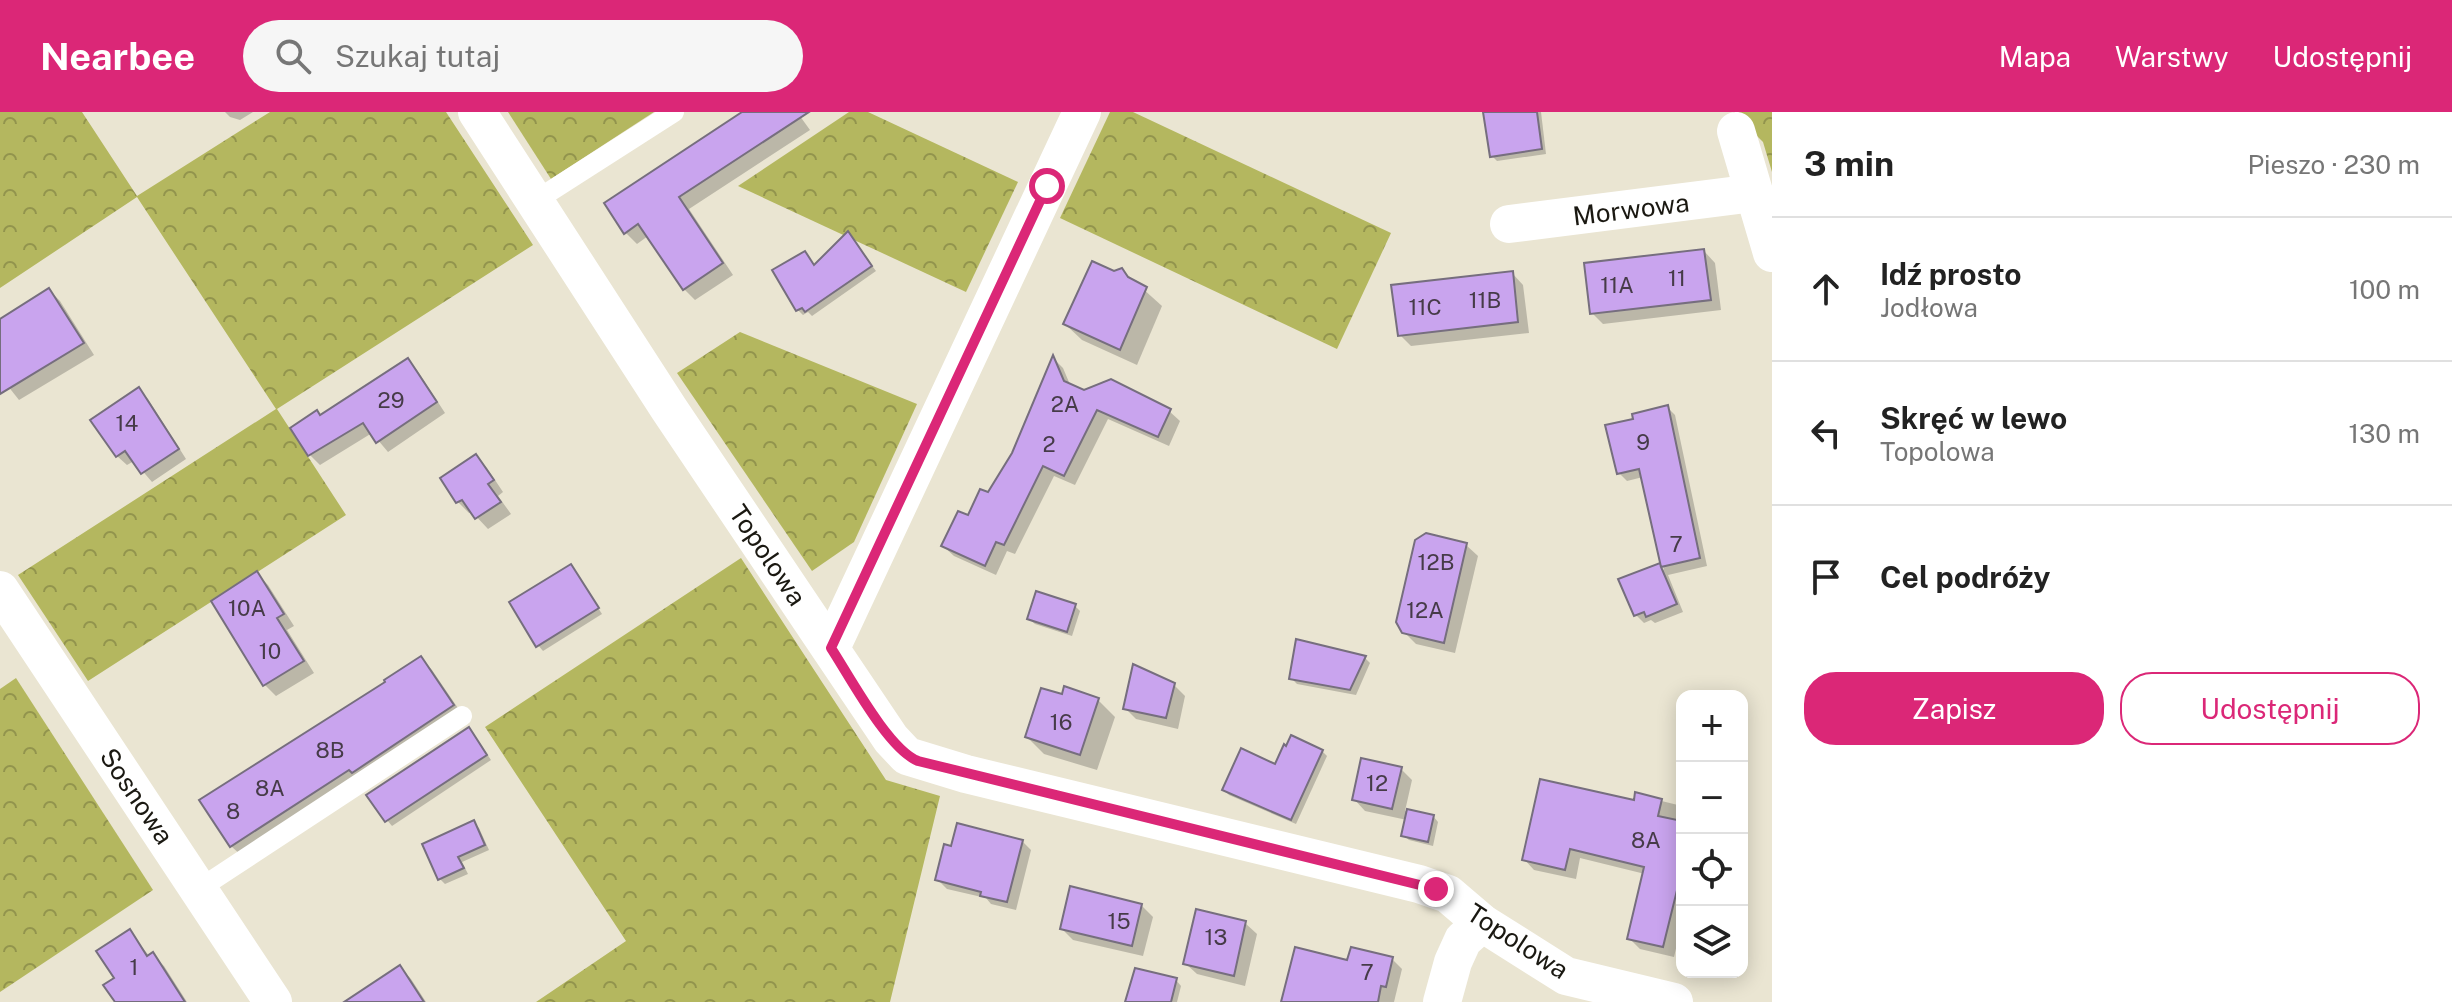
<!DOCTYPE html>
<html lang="pl">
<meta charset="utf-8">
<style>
:root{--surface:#fff;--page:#f6f6f6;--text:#222;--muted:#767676;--line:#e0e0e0;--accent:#db2777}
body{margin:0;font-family:"Public Sans",sans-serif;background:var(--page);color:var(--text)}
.controls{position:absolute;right:24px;bottom:24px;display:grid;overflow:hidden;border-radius:16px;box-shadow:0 4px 20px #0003}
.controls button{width:72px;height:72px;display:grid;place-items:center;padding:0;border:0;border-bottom:2px solid var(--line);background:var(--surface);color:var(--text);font:40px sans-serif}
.stop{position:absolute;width:24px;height:24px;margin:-18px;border:6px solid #db2777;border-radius:50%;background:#fff}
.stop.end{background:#db2777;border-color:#fff;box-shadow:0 2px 8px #0008}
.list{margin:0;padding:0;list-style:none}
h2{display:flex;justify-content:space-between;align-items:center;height:104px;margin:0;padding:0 32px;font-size:34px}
h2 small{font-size:26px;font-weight:400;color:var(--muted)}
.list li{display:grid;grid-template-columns:52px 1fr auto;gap:24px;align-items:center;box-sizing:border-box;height:144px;padding:0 32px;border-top:2px solid var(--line)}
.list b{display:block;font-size:30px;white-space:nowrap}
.list p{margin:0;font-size:26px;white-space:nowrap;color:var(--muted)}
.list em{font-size:26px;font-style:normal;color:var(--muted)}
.actions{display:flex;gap:16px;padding:24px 32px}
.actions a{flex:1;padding:18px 0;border:2px solid var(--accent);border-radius:32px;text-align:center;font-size:28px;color:var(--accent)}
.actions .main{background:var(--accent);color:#fff}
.icon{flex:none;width:44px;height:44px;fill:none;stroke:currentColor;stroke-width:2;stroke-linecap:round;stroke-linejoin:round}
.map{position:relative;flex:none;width:1772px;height:890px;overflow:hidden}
header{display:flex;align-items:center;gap:48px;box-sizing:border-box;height:112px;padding:0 40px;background:var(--accent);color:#fff}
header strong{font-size:38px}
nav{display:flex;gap:44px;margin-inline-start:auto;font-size:28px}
.search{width:560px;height:72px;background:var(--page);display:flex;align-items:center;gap:20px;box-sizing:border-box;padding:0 28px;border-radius:44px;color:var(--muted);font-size:30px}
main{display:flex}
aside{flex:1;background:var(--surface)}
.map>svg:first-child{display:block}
.forest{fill:url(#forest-crowns)}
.shadow{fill:#0003}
.building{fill:#c9a4ee;stroke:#766e7e;stroke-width:2}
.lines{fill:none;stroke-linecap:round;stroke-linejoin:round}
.service{stroke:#fff;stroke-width:20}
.minor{stroke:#fff;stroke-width:38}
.route{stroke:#db2777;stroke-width:10}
.labels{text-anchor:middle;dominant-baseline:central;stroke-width:8;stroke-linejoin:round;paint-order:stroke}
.number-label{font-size:22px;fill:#463b48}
.street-label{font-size:26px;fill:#1a1811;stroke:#fff}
</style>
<header>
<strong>Nearbee</strong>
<div class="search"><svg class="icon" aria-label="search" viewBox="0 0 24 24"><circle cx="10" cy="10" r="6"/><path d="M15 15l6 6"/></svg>Szukaj tutaj</div>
<nav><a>Mapa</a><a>Warstwy</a><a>Udostępnij</a></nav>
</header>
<main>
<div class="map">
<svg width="1772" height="890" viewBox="0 0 1772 890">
<defs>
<pattern id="forest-crowns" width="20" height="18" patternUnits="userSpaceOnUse" patternTransform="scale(2)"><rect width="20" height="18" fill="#b4b75f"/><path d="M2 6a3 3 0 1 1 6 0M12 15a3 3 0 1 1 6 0" fill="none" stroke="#92944d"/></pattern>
</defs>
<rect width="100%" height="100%" fill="#eae5d2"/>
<g class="forest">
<polygon points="0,0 82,0 137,84 270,0 446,0 533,133 277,297 346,403 88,569 18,463 276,297 137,85 0,176"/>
<polygon points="508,0 654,0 551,67"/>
<polygon points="849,0 868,0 1018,70 966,180 738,74"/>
<polygon points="1110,0 1133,0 1391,121 1337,237 1060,106"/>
<polygon points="1733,0 1772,0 1772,60 1763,30"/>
<polygon points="740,220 917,292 854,430 812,459 677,261"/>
<polygon points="741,446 886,668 940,684 890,890 536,890 626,829 485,615"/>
<polygon points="16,566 153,778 0,880 0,577"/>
</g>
<g class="shadow">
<polygon points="225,0 253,0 240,8 230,5"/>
<polygon points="747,0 797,0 810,18 689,97 733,163 695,188 684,177 648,124 637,132 625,120"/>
<polygon points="1485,0 1541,0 1546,42 1497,49 1492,44"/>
<polygon points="848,122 876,159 812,204 808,200 803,203 798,198 815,155"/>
<polygon points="1704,139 1715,151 1721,198 1603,212 1592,201"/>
<polygon points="1122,158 1162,194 1137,253 1082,228 1065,212 1114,161"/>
<polygon points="1512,161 1523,173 1529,221 1411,234 1400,223"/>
<polygon points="49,178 60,189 94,243 19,288 0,264 0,210"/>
<polygon points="1054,247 1063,256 1071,275 1084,280 1169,299 1180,309 1169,334 1108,307 1075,373 1054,364 1015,442 1007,439 996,463 954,444 943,434 989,383 1013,342"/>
<polygon points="408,249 417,258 445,301 388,340 372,321 320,353 310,343 321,305"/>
<polygon points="138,278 148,287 186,347 152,370 134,349 127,353 117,344"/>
<polygon points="1667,295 1675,303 1707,454 1668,463 1683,500 1655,511 1651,508 1644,511 1636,503 1659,453 1664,458 1643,365 1627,369 1619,361 1636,308"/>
<polygon points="476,344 487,356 503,380 498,384 511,402 488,417 472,400 469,401 458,390"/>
<polygon points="1466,433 1478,444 1455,541 1416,532 1404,520"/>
<polygon points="571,454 602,502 543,539 538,533"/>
<polygon points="257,462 268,473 294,514 287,518 314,561 276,584 265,573"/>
<polygon points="1075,494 1080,499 1072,524 1035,512 1029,507"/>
<polygon points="1297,529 1365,546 1370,551 1356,583 1297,572 1291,566"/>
<polygon points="421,546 432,558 464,605 243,745 231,734 202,688 388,571"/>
<polygon points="1174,573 1185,584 1178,617 1136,607 1125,596"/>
<polygon points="1066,576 1098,588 1115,605 1097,658 1044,642 1027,625 1063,585"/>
<polygon points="474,623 491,648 392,714 387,708"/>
<polygon points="1322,639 1327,644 1296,712 1229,683 1224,678 1276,654"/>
<polygon points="1401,657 1412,668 1405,699 1433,704 1438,710 1433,734 1409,728 1403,723 1407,708 1365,699 1354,687"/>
<polygon points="1637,683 1682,694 1682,811 1674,845 1640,837 1629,826 1645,762 1580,746 1576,767 1534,758 1524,747 1635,690"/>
<polygon points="473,711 479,716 489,738 462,750 468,762 445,772 440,767"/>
<polygon points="1022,729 1031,738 1016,798 991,792 986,786 947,777 938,768"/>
<polygon points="1141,793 1153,805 1143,844 1073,828 1062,817"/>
<polygon points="1245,811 1257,822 1245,874 1197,862 1185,851"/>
<polygon points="130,820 150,845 152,843 164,854 187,890 117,890 117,867"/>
<polygon points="1392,847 1402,857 1394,890 1283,890"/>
<polygon points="400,855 411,867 426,890 363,890"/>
<polygon points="1176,868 1181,874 1177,890 1127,890"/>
</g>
<g class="building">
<polygon points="742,0 809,0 679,85 723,151 683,178 638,112 624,122 604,91"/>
<polygon points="1483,0 1537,0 1542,37 1490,45"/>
<polygon points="848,119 872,154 805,200 802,196 796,199 772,158 805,139 814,153"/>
<polygon points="1704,137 1711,188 1590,202 1584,151"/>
<polygon points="1092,149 1114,159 1122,156 1128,165 1147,175 1120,238 1063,212"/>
<polygon points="1513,159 1518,210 1398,224 1391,173"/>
<polygon points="49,176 84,231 0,282 0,207"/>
<polygon points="1053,243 1064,269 1084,278 1111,267 1171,297 1158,325 1097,298 1064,364 1043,354 1004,433 996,430 985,454 941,434 958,399 968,403 980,377 988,380 1012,341"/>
<polygon points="408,246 437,290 376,331 363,311 308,344 290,316 317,298 320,303"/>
<polygon points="139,275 179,337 141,362 125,339 116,345 90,308"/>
<polygon points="1668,293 1700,446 1661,455 1677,492 1646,505 1644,500 1634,504 1618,467 1660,451 1661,455 1639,357 1617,362 1605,313 1633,307 1632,302"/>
<polygon points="476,342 494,368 488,372 501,390 475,407 462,388 456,391 440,366"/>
<polygon points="1426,421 1467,431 1444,531 1402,521 1396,510 1415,428"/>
<polygon points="571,452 599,496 536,535 509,490"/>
<polygon points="257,459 284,502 277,506 304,549 263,574 211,489"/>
<polygon points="1036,479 1076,492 1067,520 1027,507"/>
<polygon points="1296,527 1366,544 1350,578 1289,567"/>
<polygon points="421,544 454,593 352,661 349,658 230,735 199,688 385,570 384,568"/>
<polygon points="1133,552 1175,571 1166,606 1123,597"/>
<polygon points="1064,574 1099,586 1080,643 1025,625 1041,576 1062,582"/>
<polygon points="469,615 487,643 385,710 366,683"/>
<polygon points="1291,623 1323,638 1291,708 1222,678 1241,636 1275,652 1284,632 1286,634"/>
<polygon points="1361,646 1402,655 1392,697 1352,688"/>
<polygon points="1540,667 1634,688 1635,680 1662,687 1658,704 1682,709 1682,758 1663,835 1627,827 1644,755 1570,737 1565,758 1522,748"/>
<polygon points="1407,697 1434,703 1428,730 1401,724"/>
<polygon points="474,708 485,733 458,745 464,756 438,768 422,732"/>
<polygon points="957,711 1023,728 1007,790 980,784 981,780 935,768 944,732 951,734"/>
<polygon points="1070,774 1142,792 1132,834 1060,817"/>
<polygon points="1196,797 1246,809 1234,864 1183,852"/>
<polygon points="130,817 147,844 153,840 185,890 115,890 103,873 114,866 96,839"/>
<polygon points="1295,835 1347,848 1351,835 1393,845 1386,875 1381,874 1378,890 1281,890"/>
<polygon points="400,853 424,890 344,890"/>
<polygon points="1135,856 1177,866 1171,890 1125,890"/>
</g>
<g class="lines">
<g class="service">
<polyline points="535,89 674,0"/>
<polyline points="199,777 462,604"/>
</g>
<g class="minor">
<polyline points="477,0 669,297 891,627 907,644 966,662 1419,772 1448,782 1482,811 1566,864 1674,890"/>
<polyline points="1736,19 1772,141"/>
<polyline points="1509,112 1754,81"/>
<polyline points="0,478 273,890"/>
<polyline points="831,536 1082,0"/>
<polyline points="1442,890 1453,850 1463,828 1482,811"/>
</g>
</g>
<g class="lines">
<path class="route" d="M1047 74 831 536C850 565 888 637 918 649L1436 777"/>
</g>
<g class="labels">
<g class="number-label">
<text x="1677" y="166">11</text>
<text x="1617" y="173">11A</text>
<text x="1485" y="188">11B</text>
<text x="1425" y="195">11C</text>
<text x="391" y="288">29</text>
<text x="1065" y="292">2A</text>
<text x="127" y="311">14</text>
<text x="1643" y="330">9</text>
<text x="1049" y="332">2</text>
<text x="1676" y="432">7</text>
<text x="1436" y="450">12B</text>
<text x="247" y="496">10A</text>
<text x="1425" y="498">12A</text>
<text x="270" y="539">10</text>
<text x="1061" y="610">16</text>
<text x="330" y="638">8B</text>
<text x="1377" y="671">12</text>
<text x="270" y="676">8A</text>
<text x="233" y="699">8</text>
<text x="1646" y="728">8A</text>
<text x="1119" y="809">15</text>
<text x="1216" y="825">13</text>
<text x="134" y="855">1</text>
<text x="1367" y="860">7</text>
</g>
<g class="street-label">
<text transform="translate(1631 97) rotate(-7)">Morwowa</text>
<text transform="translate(768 443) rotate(56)">Topolowa</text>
<text transform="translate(137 684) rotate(56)">Sosnowa</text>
<text transform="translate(1518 829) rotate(33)">Topolowa</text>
</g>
</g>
</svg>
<div class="controls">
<button>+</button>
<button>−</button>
<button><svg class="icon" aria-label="locate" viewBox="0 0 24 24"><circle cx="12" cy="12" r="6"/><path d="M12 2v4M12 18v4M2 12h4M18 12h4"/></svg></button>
<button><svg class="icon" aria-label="layers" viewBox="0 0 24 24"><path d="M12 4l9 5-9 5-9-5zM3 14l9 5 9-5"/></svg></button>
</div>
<div class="stop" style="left:1047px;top:74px"></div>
<div class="stop end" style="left:1436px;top:777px"></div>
</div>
<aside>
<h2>3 min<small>Pieszo · 230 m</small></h2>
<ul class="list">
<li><svg class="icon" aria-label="ahead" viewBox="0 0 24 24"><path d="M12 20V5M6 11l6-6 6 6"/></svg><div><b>Idź prosto</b><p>Jodłowa</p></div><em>100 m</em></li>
<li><svg class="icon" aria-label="left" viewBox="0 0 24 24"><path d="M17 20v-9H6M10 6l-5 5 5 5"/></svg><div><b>Skręć w lewo</b><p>Topolowa</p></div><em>130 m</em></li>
<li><svg class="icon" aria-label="arrive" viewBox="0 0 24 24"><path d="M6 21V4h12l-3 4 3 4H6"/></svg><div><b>Cel podróży</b></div></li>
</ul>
<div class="actions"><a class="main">Zapisz</a><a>Udostępnij</a></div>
</aside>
</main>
